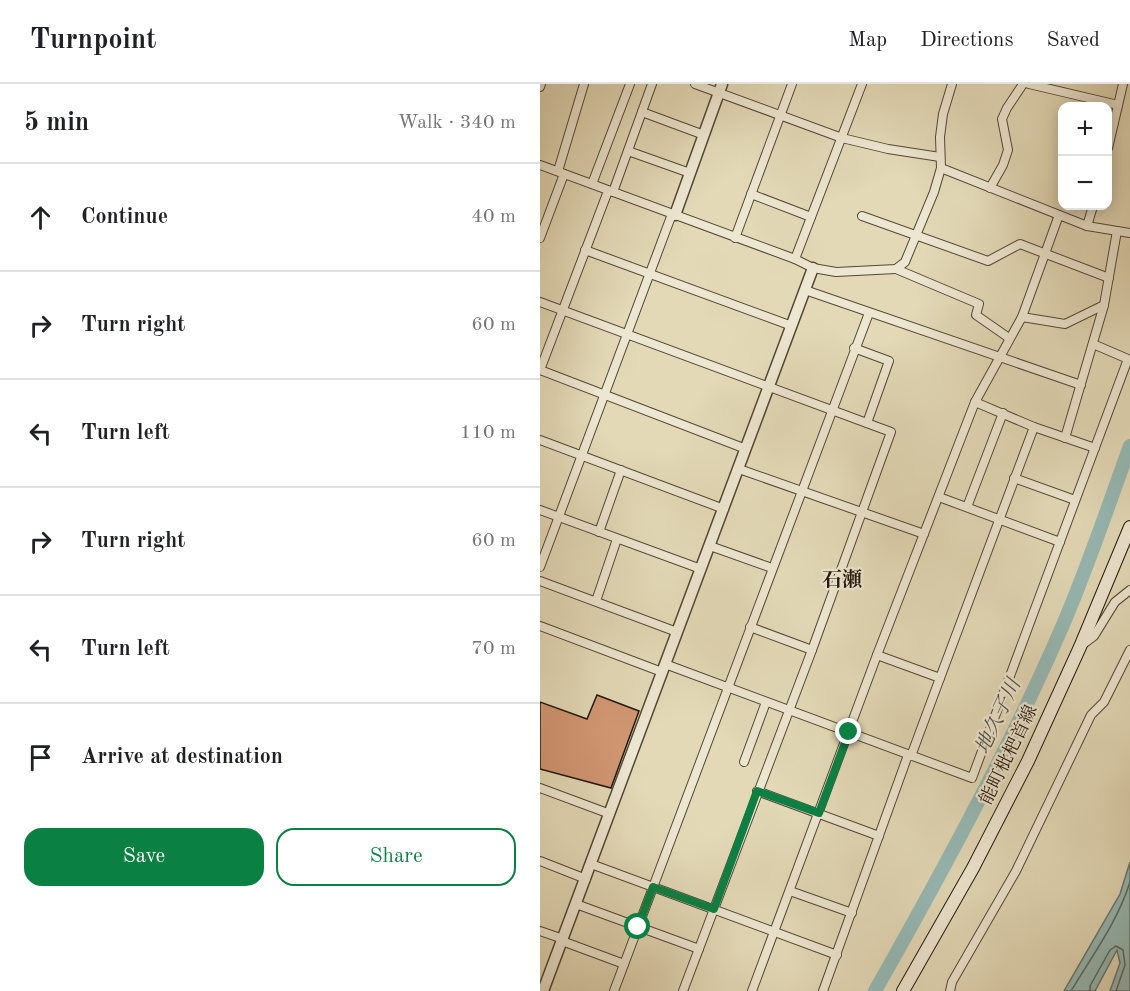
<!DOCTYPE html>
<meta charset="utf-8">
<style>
:root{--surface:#fff;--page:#f6f6f6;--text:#202124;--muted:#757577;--line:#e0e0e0;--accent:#0b8043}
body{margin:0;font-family:"Old Standard TT","Noto Serif JP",serif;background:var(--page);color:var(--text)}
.controls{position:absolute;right:18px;top:18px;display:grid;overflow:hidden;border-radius:12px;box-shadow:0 3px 15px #0003}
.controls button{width:54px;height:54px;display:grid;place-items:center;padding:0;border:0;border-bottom:2px solid var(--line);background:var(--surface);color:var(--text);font:30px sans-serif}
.stop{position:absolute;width:18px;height:18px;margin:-14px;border:4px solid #0b8043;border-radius:50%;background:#fff}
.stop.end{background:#0b8043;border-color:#fff;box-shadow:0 2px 6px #0008}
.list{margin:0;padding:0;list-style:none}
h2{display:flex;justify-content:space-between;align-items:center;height:78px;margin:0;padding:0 24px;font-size:26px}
h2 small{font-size:20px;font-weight:400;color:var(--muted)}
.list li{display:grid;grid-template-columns:39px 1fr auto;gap:18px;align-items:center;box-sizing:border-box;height:108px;padding:0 24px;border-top:2px solid var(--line)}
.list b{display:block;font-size:22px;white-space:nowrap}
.list em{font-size:20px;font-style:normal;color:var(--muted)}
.actions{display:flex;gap:12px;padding:18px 24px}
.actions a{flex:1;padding:14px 0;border:2px solid var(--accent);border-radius:18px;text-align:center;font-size:21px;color:var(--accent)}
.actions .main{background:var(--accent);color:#fff}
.icon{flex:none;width:33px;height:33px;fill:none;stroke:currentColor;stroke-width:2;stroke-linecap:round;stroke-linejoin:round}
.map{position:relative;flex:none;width:590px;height:907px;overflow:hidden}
header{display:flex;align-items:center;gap:36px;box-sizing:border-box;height:84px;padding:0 30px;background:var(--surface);border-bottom:2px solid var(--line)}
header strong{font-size:28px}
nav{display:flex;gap:33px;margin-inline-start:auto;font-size:21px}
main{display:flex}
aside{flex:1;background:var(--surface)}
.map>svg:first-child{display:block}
.water{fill:#96b9b5;stroke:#677871;stroke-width:1.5}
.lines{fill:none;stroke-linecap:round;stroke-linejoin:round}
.shore{stroke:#5c6860;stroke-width:1.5}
.river{stroke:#96b9b5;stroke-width:14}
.building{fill:#d19773;stroke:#21170b;stroke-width:1.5}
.minor-casing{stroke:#524836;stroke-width:10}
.tertiary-casing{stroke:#524836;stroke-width:13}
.secondary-casing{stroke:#21170b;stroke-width:14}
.minor{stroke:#ede6d0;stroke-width:8}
.tertiary{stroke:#ede6d0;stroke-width:10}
.secondary{stroke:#ede6d0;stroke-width:12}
.route{stroke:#0b8043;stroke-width:8}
.labels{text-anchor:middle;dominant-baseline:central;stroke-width:4.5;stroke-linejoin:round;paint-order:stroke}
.street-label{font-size:18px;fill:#21170b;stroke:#ede6d0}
.neighbourhood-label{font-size:20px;font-weight:bold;fill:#21170b;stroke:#ede6d0}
.water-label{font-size:20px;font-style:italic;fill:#4a5046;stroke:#ede6d0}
</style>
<header>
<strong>Turnpoint</strong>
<nav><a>Map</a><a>Directions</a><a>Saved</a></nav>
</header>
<main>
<aside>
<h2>5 min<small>Walk · 340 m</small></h2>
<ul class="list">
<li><svg class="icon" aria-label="ahead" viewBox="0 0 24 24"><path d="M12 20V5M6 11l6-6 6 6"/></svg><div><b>Continue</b></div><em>40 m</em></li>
<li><svg class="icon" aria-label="right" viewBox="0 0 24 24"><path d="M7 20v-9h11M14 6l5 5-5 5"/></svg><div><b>Turn right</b></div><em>60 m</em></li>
<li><svg class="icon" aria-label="left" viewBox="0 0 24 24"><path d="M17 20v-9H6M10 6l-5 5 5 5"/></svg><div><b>Turn left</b></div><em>110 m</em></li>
<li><svg class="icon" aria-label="right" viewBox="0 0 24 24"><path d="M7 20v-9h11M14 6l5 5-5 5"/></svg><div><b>Turn right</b></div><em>60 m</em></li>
<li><svg class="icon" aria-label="left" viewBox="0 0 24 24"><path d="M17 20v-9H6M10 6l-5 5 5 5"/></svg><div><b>Turn left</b></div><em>70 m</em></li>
<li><svg class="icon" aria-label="arrive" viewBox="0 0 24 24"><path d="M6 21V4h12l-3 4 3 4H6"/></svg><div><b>Arrive at destination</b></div></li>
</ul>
<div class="actions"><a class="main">Save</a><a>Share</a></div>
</aside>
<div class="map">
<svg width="590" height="907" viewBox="0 0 590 907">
<rect width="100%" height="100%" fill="#e3d9b7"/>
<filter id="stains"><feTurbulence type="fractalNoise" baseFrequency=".00333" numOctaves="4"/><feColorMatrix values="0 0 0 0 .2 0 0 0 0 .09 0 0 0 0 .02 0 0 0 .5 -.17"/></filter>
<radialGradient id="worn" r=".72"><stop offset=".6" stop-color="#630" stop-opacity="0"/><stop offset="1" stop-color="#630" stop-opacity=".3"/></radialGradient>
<polygon class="water" points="590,778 590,907 570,907 580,879 577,866 555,907 524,907 580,810"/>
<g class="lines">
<g class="shore">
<path d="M531 907C552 872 578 837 590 798"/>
<polyline points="550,907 550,902 570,866 576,862 583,866 585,881 576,907"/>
</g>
<path class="river" d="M335 907C401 790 465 673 519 550 546 489 567 425 590 362"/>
</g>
<polygon class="building" points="57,611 99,627 71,704 0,685 0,618 47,635"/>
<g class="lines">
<g class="minor-casing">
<g id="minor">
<polyline points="155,0 302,54 348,65 400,73"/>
<polyline points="489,0 578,21"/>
<polyline points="0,3 1,0"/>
<polyline points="102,28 164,51"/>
<polyline points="568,64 583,0"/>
<polyline points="88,67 150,89"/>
<polyline points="0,81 255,175 273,184 296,188 356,185 365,178 394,108 401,84 400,53 403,30 412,0"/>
<polyline points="401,84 547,142 590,149"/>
<polyline points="18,87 44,0"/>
<polyline points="52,100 90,0"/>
<polyline points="450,104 463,81 468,66 462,35 467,24 483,0"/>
<polyline points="73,108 112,0"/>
<polyline points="211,110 271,133"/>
<polyline points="322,132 448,177 480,160 569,194"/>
<polyline points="547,142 553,122"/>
<polyline points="0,154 24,90"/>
<polyline points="195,154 252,0"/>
<polyline points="45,166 252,242"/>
<polyline points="255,175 322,0"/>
<polyline points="356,185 439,220 436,231 469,254"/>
<polyline points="265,206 541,301"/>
<polyline points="0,218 351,348 272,566"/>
<polyline points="482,233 525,240 564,221"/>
<polyline points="314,264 349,277 327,339"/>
<polyline points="0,286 206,365"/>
<polyline points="0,286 68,107"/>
<polyline points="435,318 494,343 555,364"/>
<polyline points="525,354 564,221 577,147"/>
<polyline points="0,356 184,425"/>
<polyline points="199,385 384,450"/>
<polyline points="474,394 535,416"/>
<polyline points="399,413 520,458"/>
<polyline points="427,423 463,329"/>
<polyline points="0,426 161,485"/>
<polyline points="59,448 81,386"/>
<polyline points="170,462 232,484"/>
<polyline points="0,483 132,130"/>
<polyline points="0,497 137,548"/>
<polyline points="56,517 77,455"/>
<polyline points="0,542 122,588"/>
<polyline points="542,561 554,552 575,518 590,506"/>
<polyline points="337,571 400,594 371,672"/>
<polyline points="125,580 432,694 588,275 553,260"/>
<polyline points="400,594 494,343"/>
<polyline points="204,678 226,618"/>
<polyline points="0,704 70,730"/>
<polyline points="217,707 339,752"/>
<polyline points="0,777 46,795"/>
<polyline points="51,780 297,871"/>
<polyline points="250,807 312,829"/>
<polyline points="36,820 159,865"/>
<polyline points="0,847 23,855"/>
<polyline points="22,857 84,880"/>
<polyline points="74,907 329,229"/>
<polyline points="143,907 272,566 210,543"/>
<polyline points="212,907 337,571 435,318 482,233 519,131"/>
<polyline points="283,907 368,671"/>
<polyline points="410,907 412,898 476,787 551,631 564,618 590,566"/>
</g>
</g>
<g class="tertiary-casing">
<g id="tertiary">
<polyline points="135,131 182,0"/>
<polyline points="3,907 273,184"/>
</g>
</g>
<g class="secondary-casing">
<polyline id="secondary" points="363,907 433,784 488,677 540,563 590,443"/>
</g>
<use href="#minor" class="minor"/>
<use href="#tertiary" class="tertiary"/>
<use href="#secondary" class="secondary"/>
</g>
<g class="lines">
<polyline class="route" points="98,843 113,803 174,825 217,707 279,729 309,648"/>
</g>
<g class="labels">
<g class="street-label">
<text transform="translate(469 671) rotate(-64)">能町枇杷首線</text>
</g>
<g class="neighbourhood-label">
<text x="302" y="497">石瀬</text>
</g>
<g class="water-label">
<text transform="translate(459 633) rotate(-65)">地久子川</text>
</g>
</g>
<rect width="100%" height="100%" filter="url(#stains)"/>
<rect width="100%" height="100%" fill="url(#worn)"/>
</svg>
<div class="controls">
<button>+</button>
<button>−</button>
</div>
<div class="stop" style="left:98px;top:843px"></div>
<div class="stop end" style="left:309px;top:648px"></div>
</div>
</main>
